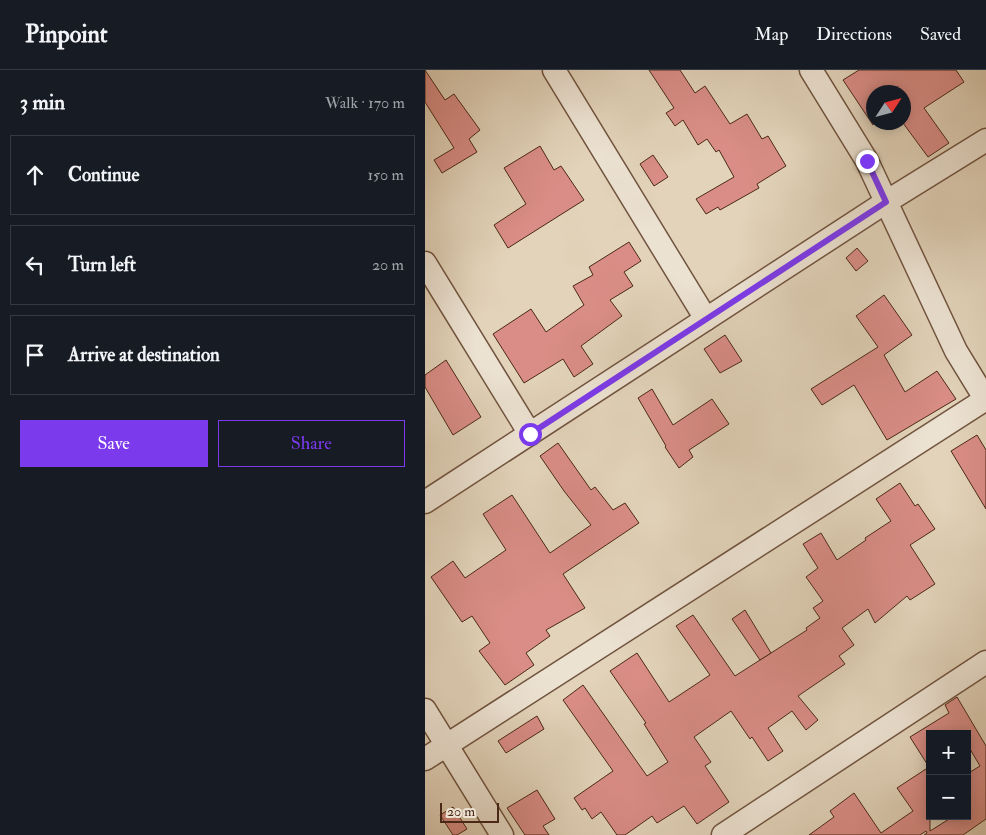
<!DOCTYPE html>
<meta charset="utf-8">
<style>
:root{--surface:#171b24;--page:#242831;--text:#f1f3f6;--muted:#9ea1a6;--line:#363941;--accent:#7c3aed}
body{margin:0;font-family:"IM FELL Double Pica",serif;background:var(--page);color:var(--text)}
.controls{position:absolute;right:15px;bottom:15px;display:grid;overflow:hidden;border-radius:0px;box-shadow:0 2px 12px #0003}
.controls button{width:45px;height:45px;display:grid;place-items:center;padding:0;border:0;border-bottom:1px solid var(--line);background:var(--surface);color:var(--text);font:25px sans-serif}
.compass{position:absolute;left:441px;top:15px;width:45px;height:45px;border-radius:50%;background:var(--surface);box-shadow:0 2px 12px #0003;rotate:54deg}
.scale{position:absolute;left:15px;bottom:12px;width:59px;box-sizing:border-box;padding-left:5px;border:2px solid #4b2916;border-top:0;font-size:14px;line-height:18px;white-space:nowrap;color:#4b2916;-webkit-text-stroke:4px #ece2d2;paint-order:stroke}
.stop{position:absolute;width:15px;height:15px;margin:-11px;border:4px solid #7c3aed;border-radius:50%;background:#fff}
.stop.end{background:#7c3aed;border-color:#fff;box-shadow:0 1px 5px #0008}
.list{margin:0;padding:0;list-style:none}
h2{display:flex;justify-content:space-between;align-items:center;height:65px;margin:0;padding:0 20px;font-size:21px}
h2 small{font-size:16px;font-weight:400;color:var(--muted)}
.list li{display:grid;grid-template-columns:32px 1fr auto;gap:15px;align-items:center;box-sizing:border-box;height:80px;margin:0 10px 10px;padding:0 10px;border:1px solid var(--line);border-radius:0px}
.list b{display:block;font-size:19px;white-space:nowrap}
.list em{font-size:16px;font-style:normal;color:var(--muted)}
.actions{display:flex;gap:10px;padding:15px 20px}
.actions a{flex:1;padding:11px 0;border:1px solid var(--accent);border-radius:0px;text-align:center;font-size:18px;color:var(--accent)}
.actions .main{background:var(--accent);color:#fff}
.icon{flex:none;width:28px;height:28px;fill:none;stroke:currentColor;stroke-width:2;stroke-linecap:round;stroke-linejoin:round}
.map{position:relative;flex:none;width:561px;height:765px;overflow:hidden}
header{display:flex;align-items:center;gap:30px;box-sizing:border-box;height:70px;padding:0 25px;background:var(--surface);border-bottom:1px solid var(--line)}
header strong{font-size:24px}
nav{display:flex;gap:28px;margin-inline-start:auto;font-size:18px}
main{display:flex}
aside{flex:1;background:var(--surface)}
.map>svg:first-child{display:block}
.building{fill:#d98d86;stroke:#4b2916;fill-rule:evenodd}
.lines{fill:none;stroke-linecap:round;stroke-linejoin:round}
.street-casing{stroke:#71543f;stroke-width:25}
.street{stroke:#ece2d2;stroke-width:22}
.route{stroke:#7c3aed;stroke-width:6}
</style>
<header>
<strong>Pinpoint</strong>
<nav><a>Map</a><a>Directions</a><a>Saved</a></nav>
</header>
<main>
<aside>
<h2>3 min<small>Walk · 170 m</small></h2>
<ul class="list">
<li><svg class="icon" aria-label="ahead" viewBox="0 0 24 24"><path d="M12 20V5M6 11l6-6 6 6"/></svg><div><b>Continue</b></div><em>150 m</em></li>
<li><svg class="icon" aria-label="left" viewBox="0 0 24 24"><path d="M17 20v-9H6M10 6l-5 5 5 5"/></svg><div><b>Turn left</b></div><em>20 m</em></li>
<li><svg class="icon" aria-label="arrive" viewBox="0 0 24 24"><path d="M6 21V4h12l-3 4 3 4H6"/></svg><div><b>Arrive at destination</b></div></li>
</ul>
<div class="actions"><a class="main">Save</a><a>Share</a></div>
</aside>
<div class="map">
<svg width="561" height="765" viewBox="0 0 561 765">
<rect width="100%" height="100%" fill="#e2d3ba"/>
<filter id="stains"><feTurbulence type="fractalNoise" baseFrequency=".004" numOctaves="4"/><feColorMatrix values="0 0 0 0 .2 0 0 0 0 .09 0 0 0 0 .02 0 0 0 .5 -.17"/></filter>
<radialGradient id="worn" r=".72"><stop offset=".6" stop-color="#630" stop-opacity="0"/><stop offset="1" stop-color="#630" stop-opacity=".3"/></radialGradient>
<g class="building">
<polygon points="0,0 20,30 29,24 55,60 44,69 52,82 17,103 9,90 29,78 0,32"/>
<polygon points="224,0 255,0 270,23 280,16 305,54 322,44 337,69 343,66 361,96 332,114 334,118 295,140 293,137 281,144 271,129 309,107 294,80 291,82 282,69 273,75 258,50 250,56 241,43 249,38"/>
<polygon points="434,0 531,0 539,12 499,38 524,73 503,87 478,53 478,22 448,22 448,55 418,10"/>
<polygon points="115,76 129,100 136,96 159,130 83,178 69,155 101,134 79,98"/>
<polygon points="228,85 243,107 229,116 215,94"/>
<polygon points="204,172 216,191 199,202 208,216 185,230 197,246 156,276 168,294 149,307 138,289 99,313 68,264 106,239 121,262 159,235 148,216 168,205 164,197"/>
<polygon points="432,178 443,191 431,201 421,188"/>
<polygon points="459,225 487,265 459,285 480,322 512,301 531,329 462,370 429,315 397,335 386,319 453,277 431,246"/>
<polygon points="300,265 317,291 295,303 279,279"/>
<polygon points="21,290 56,347 28,365 0,317 0,305"/>
<polygon points="227,319 248,355 287,329 304,354 264,380 268,387 254,398 240,377 241,376 213,328"/>
<polygon points="552,365 561,380 561,439 526,381"/>
<polygon points="133,373 166,420 170,417 188,440 200,433 214,453 138,504 160,538 121,560 125,566 101,583 109,595 80,615 54,581 65,573 47,546 37,552 6,507 28,491 40,508 81,480 58,444 87,425 125,483 166,455 139,421 115,386"/>
<polygon points="475,413 490,436 493,434 510,459 485,475 510,514 485,530 482,526 450,553 443,539 417,558 429,575 414,586 420,594 373,626 393,650 381,660 367,641 343,658 358,681 343,691 327,667 325,669 306,641 269,667 286,692 280,696 304,732 272,754 259,736 232,753 227,746 200,765 192,765 176,742 167,749 160,738 157,740 149,728 188,701 138,630 158,615 222,706 243,692 219,654 221,653 185,601 212,583 244,632 285,605 251,556 268,545 310,606 382,560 381,558 395,548 388,538 398,531 381,507 393,498 378,474 396,463 412,490 441,470 440,468 466,451 451,429"/>
<polygon points="320,540 346,583 335,590 307,549"/>
<path d="M532 627 561 676V749L538 765H499L502 763 501 761 495 765H384L409 747 405 741 429 723 456 763 488 741 472 718 504 697 485 667 524 643 520 635ZM505 664H542V674L555 696 542 704V746H529L505 761Z"/>
<polygon points="112,646 119,659 81,683 73,671"/>
<polygon points="112,720 130,749 118,756 124,765 100,765 82,738"/>
<polygon points="28,737 42,759 32,765 28,765 15,745"/>
</g>
<g class="lines">
<g class="street-casing">
<g id="street">
<polyline points="129,0 281,249"/>
<polyline points="386,0 442,91 531,281 561,330"/>
<polyline points="0,193 105,364"/>
<polyline points="0,432 461,132 561,70"/>
<polyline points="0,640 77,765"/>
<polyline points="0,689 561,329"/>
<polyline points="298,765 561,592"/>
</g>
</g>
<use href="#street" class="street"/>
</g>
<g class="lines">
<polyline class="route" points="105,364 461,132 442,91"/>
</g>
<rect width="100%" height="100%" filter="url(#stains)"/>
<rect width="100%" height="100%" fill="url(#worn)"/>
</svg>
<div class="controls">
<button>+</button>
<button>−</button>
</div>
<svg class="compass" viewBox="-18 -18 36 36"><path d="M0-13l5 13h-10z" fill="#e53935"/><path d="M0 13l5-13h-10z" fill="#9ea1a6"/></svg>
<div class="scale">20 m</div>
<div class="stop" style="left:105px;top:364px"></div>
<div class="stop end" style="left:442px;top:91px"></div>
</div>
</main>
